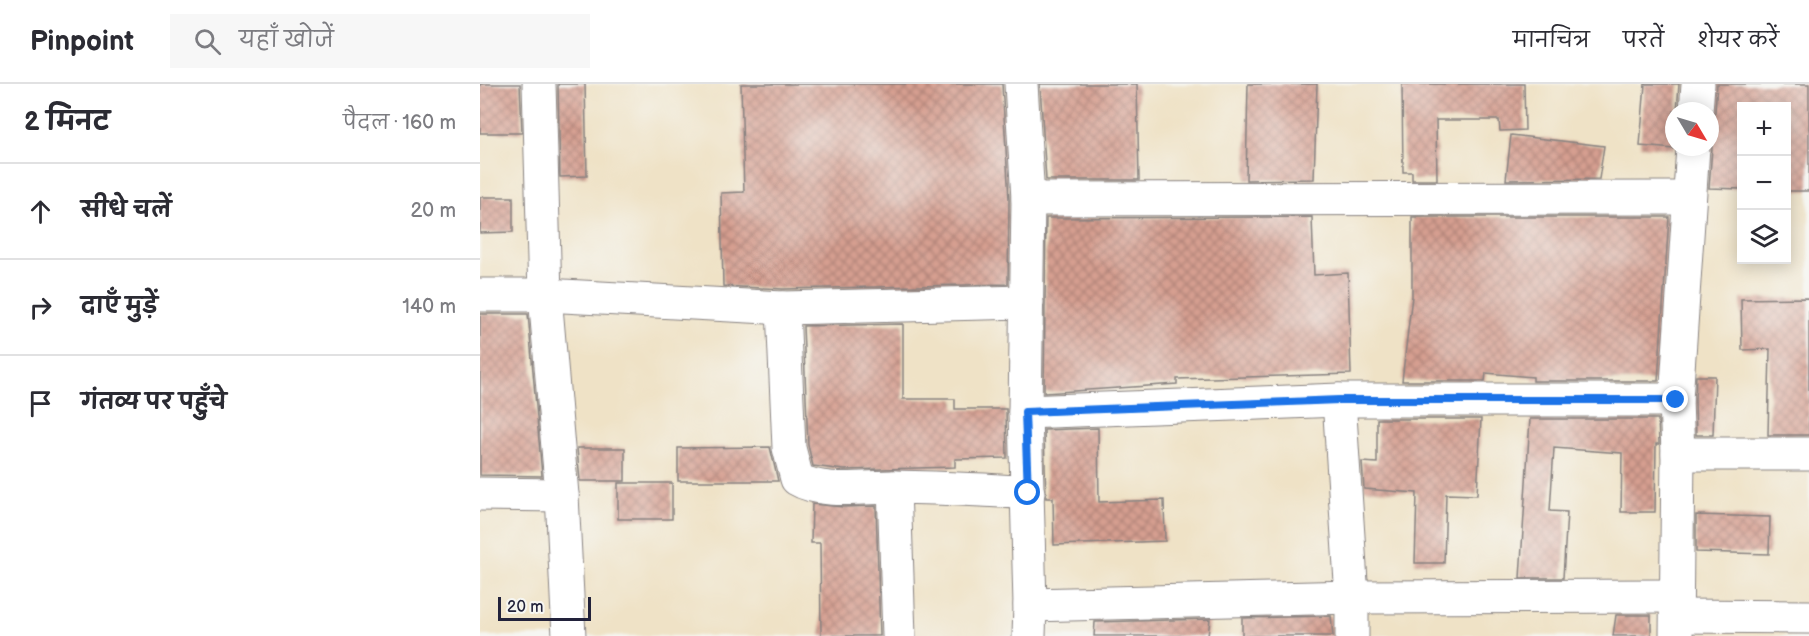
<!DOCTYPE html>
<html lang="hi">
<meta charset="utf-8">
<style>
:root{--surface:#fff;--page:#f7f7f7;--text:#2b2b33;--muted:#7c7c81;--line:#e1e1e2}
body{margin:0;font-family:"Balsamiq Sans","Playpen Sans Deva",sans-serif;background:var(--page);color:var(--text)}
.controls{position:absolute;right:18px;top:18px;display:grid;overflow:hidden;border-radius:0px;box-shadow:0 3px 15px #0003}
.controls button{width:54px;height:54px;display:grid;place-items:center;padding:0;border:0;border-bottom:2px solid var(--line);background:var(--surface);color:var(--text);font:30px sans-serif}
.compass{position:absolute;left:1185px;top:18px;width:54px;height:54px;border-radius:50%;background:var(--surface);box-shadow:0 3px 15px #0003;rotate:128deg}
.scale{position:absolute;left:18px;bottom:15px;width:93px;box-sizing:border-box;padding-left:6px;border:3px solid #22223b;border-top:0;font-size:16px;line-height:21px;white-space:nowrap;color:#22223b;-webkit-text-stroke:4px #f6f6f2;paint-order:stroke}
.stop{position:absolute;width:18px;height:18px;margin:-14px;border:4px solid #1a73e8;border-radius:50%;background:#fff}
.stop.end{background:#1a73e8;border-color:#fff;box-shadow:0 2px 6px #0008}
.list{margin:0;padding:0;list-style:none}
h2{display:flex;justify-content:space-between;align-items:center;height:78px;margin:0;padding:0 24px;font-size:26px}
h2 small{font-size:20px;font-weight:400;color:var(--muted)}
.list li{display:grid;grid-template-columns:39px 1fr auto;gap:18px;align-items:center;box-sizing:border-box;height:96px;padding:0 24px;border-top:2px solid var(--line)}
.list b{display:block;font-size:22px;white-space:nowrap}
.list em{font-size:20px;font-style:normal;color:var(--muted)}
.icon{flex:none;width:33px;height:33px;fill:none;stroke:currentColor;stroke-width:2;stroke-linecap:round;stroke-linejoin:round}
.map{position:relative;flex:none;width:1329px;height:552px;overflow:hidden}
header{display:flex;align-items:center;gap:36px;box-sizing:border-box;height:84px;padding:0 30px;background:var(--surface);border-bottom:2px solid var(--line)}
header strong{font-size:28px}
nav{display:flex;gap:33px;margin-inline-start:auto;font-size:21px}
.search{width:420px;height:54px;background:var(--page);display:flex;align-items:center;gap:15px;box-sizing:border-box;padding:0 21px;border-radius:0px;color:var(--muted);font-size:22px}
main{display:flex}
aside{flex:1;background:var(--surface)}
.map>svg:first-child{display:block}
.building{fill:url(#building-cross-hatch)}
.lines{fill:none;stroke-linecap:round;stroke-linejoin:round}
.minor-casing{stroke:#888280;stroke-width:35}
.minor{stroke:#fff;stroke-width:33}
.route{stroke:#1a73e8;stroke-width:8}
</style>
<header>
<strong>Pinpoint</strong>
<div class="search"><svg class="icon" aria-label="search" viewBox="0 0 24 24"><circle cx="10" cy="10" r="6"/><path d="M15 15l6 6"/></svg>यहाँ खोजें</div>
<nav><a>मानचित्र</a><a>परतें</a><a>शेयर करें</a></nav>
</header>
<main>
<aside>
<h2>2 मिनट<small>पैदल · 160 m</small></h2>
<ul class="list">
<li><svg class="icon" aria-label="ahead" viewBox="0 0 24 24"><path d="M12 20V5M6 11l6-6 6 6"/></svg><div><b>सीधे चलें</b></div><em>20 m</em></li>
<li><svg class="icon" aria-label="right" viewBox="0 0 24 24"><path d="M7 20v-9h11M14 6l5 5-5 5"/></svg><div><b>दाएँ मुड़ें</b></div><em>140 m</em></li>
<li><svg class="icon" aria-label="arrive" viewBox="0 0 24 24"><path d="M6 21V4h12l-3 4 3 4H6"/></svg><div><b>गंतव्य पर पहुँचे</b></div></li>
</ul>
</aside>
<div class="map">
<svg width="1329" height="552" viewBox="0 0 1329 552">
<defs>
<pattern id="building-cross-hatch" width="8" height="8" patternUnits="userSpaceOnUse" patternTransform="scale(1.5)"><rect width="8" height="8" fill="#d69f90"/><path d="M0 0l8 8M0 8l8-8" fill="none" stroke="#ad8177"/></pattern>
</defs>
<rect width="100%" height="100%" fill="#f6f6f2"/>
<filter id="ink" filterUnits="userSpaceOnUse"><feTurbulence type="fractalNoise" baseFrequency=".0167" numOctaves="2"/><feDisplacementMap in="SourceGraphic" scale="12" xChannelSelector="R" yChannelSelector="G"/><feConvolveMatrix kernelMatrix="1 2 1 2 8 2 1 2 1" color-interpolation-filters="sRGB"/></filter>
<filter id="wash" filterUnits="userSpaceOnUse"><feTurbulence type="fractalNoise" baseFrequency=".008" numOctaves="4" result="noise"/><feDisplacementMap in="SourceGraphic" scale="24" xChannelSelector="R" yChannelSelector="G"/><feGaussianBlur stdDeviation="1.35" result="paint"/><feColorMatrix in="noise" values="0 0 0 0 0 0 0 0 0 0 0 0 0 0 0 0 0 1.4 0 .05"/><feComposite in="paint" operator="in"/></filter>
<g filter="url(#wash)">
<rect width="100%" height="100%" fill="#efe2c6"/>
<g id="blocks">
<g class="building">
<polygon points="0,0 40,0 42,49 0,49"/>
<polygon points="78,0 105,0 107,92 80,93"/>
<polygon points="261,0 522,0 529,115 528,200 303,205 243,202 241,109 264,108"/>
<polygon points="560,0 657,0 659,96 566,96"/>
<polygon points="768,0 837,0 834,95 766,96"/>
<polygon points="922,0 1044,0 1045,46 1020,47 1019,36 956,36 957,96 932,96 932,88 923,88"/>
<polygon points="1165,0 1199,0 1197,27 1194,27 1194,65 1160,62"/>
<polygon points="1237,0 1329,0 1329,107 1306,107 1306,22 1262,22 1262,105 1229,104 1232,64 1230,39 1235,28"/>
<polygon points="1031,51 1124,62 1119,95 1026,96"/>
<polygon points="0,113 33,113 33,148 0,149"/>
<polygon points="832,133 834,191 868,189 871,290 697,295 697,300 564,309 566,134"/>
<polygon points="932,133 1189,133 1178,297 1053,297 1053,293 1006,289 1005,297 922,297 932,212"/>
<polygon points="1329,214 1329,351 1288,351 1290,265 1262,266 1261,215"/>
<polygon points="0,230 48,230 62,392 0,391"/>
<polygon points="423,240 423,315 475,315 475,325 526,325 527,374 475,375 475,383 364,386 333,382 328,361 323,242"/>
<polygon points="1216,292 1235,292 1233,351 1216,351 1215,316"/>
<polygon points="897,335 1001,335 997,411 966,410 964,479 935,479 937,409 884,405 882,378 897,379"/>
<polygon points="1050,335 1178,335 1179,360 1176,360 1175,428 1141,428 1142,369 1074,364 1070,427 1087,428 1083,494 1040,494"/>
<polygon points="618,344 619,418 684,416 685,457 574,461 573,414 566,414 564,346"/>
<polygon points="290,363 298,397 198,397 198,364"/>
<polygon points="97,364 145,364 145,397 100,397"/>
<rect x="138" y="399" width="54" height="36"/>
<polygon points="332,420 363,423 396,422 400,552 341,552 340,459 331,459"/>
<polygon points="1216,431 1290,433 1289,470 1216,468"/>
<polygon points="1136,531 1171,531 1171,552 1133,552"/>
<polygon points="851,532 853,552 762,552 762,534"/>
<polygon points="730,535 728,552 614,552 615,538"/>
</g>
</g>
</g>
<g filter="url(#ink)">
<use href="#blocks" fill-opacity="0" stroke="#888280" stroke-width="1.5"/>
<g class="lines">
<g class="minor-casing">
<g id="minor">
<polyline points="59,0 65,211 82,411 89,552"/>
<polyline points="541,0 548,115 545,328 550,521 549,552"/>
<polyline points="1216,27 1218,0"/>
<polyline points="548,115 1209,114"/>
<polyline points="0,211 65,211 303,224 547,218"/>
<path d="M303 224 309 364 317 395C342 410 384 403 413 403 458 404 503 405 548 409"/>
<polyline points="859,316 872,513 872,552"/>
<polyline points="545,328 859,316 1196,316"/>
<polyline points="1198,370 1329,370"/>
<polyline points="414,403 419,552"/>
<polyline points="0,410 82,411"/>
<polyline points="550,521 872,513 1196,512"/>
<polyline points="1197,532 1329,533"/>
<polyline points="1196,552 1198,370 1196,316 1213,63"/>
</g>
</g>
<use href="#minor" class="minor"/>
</g>
</g>
<g class="lines" filter="url(#ink)">
<polyline class="route" points="548,409 545,328 859,316 1196,316"/>
</g>
</svg>
<div class="controls">
<button>+</button>
<button>−</button>
<button><svg class="icon" aria-label="layers" viewBox="0 0 24 24"><path d="M12 4l9 5-9 5-9-5zM3 14l9 5 9-5"/></svg></button>
</div>
<svg class="compass" viewBox="-18 -18 36 36"><path d="M0-13l5 13h-10z" fill="#e53935"/><path d="M0 13l5-13h-10z" fill="#7c7c81"/></svg>
<div class="scale">20 m</div>
<div class="stop" style="left:548px;top:409px"></div>
<div class="stop end" style="left:1196px;top:316px"></div>
</div>
</main>
